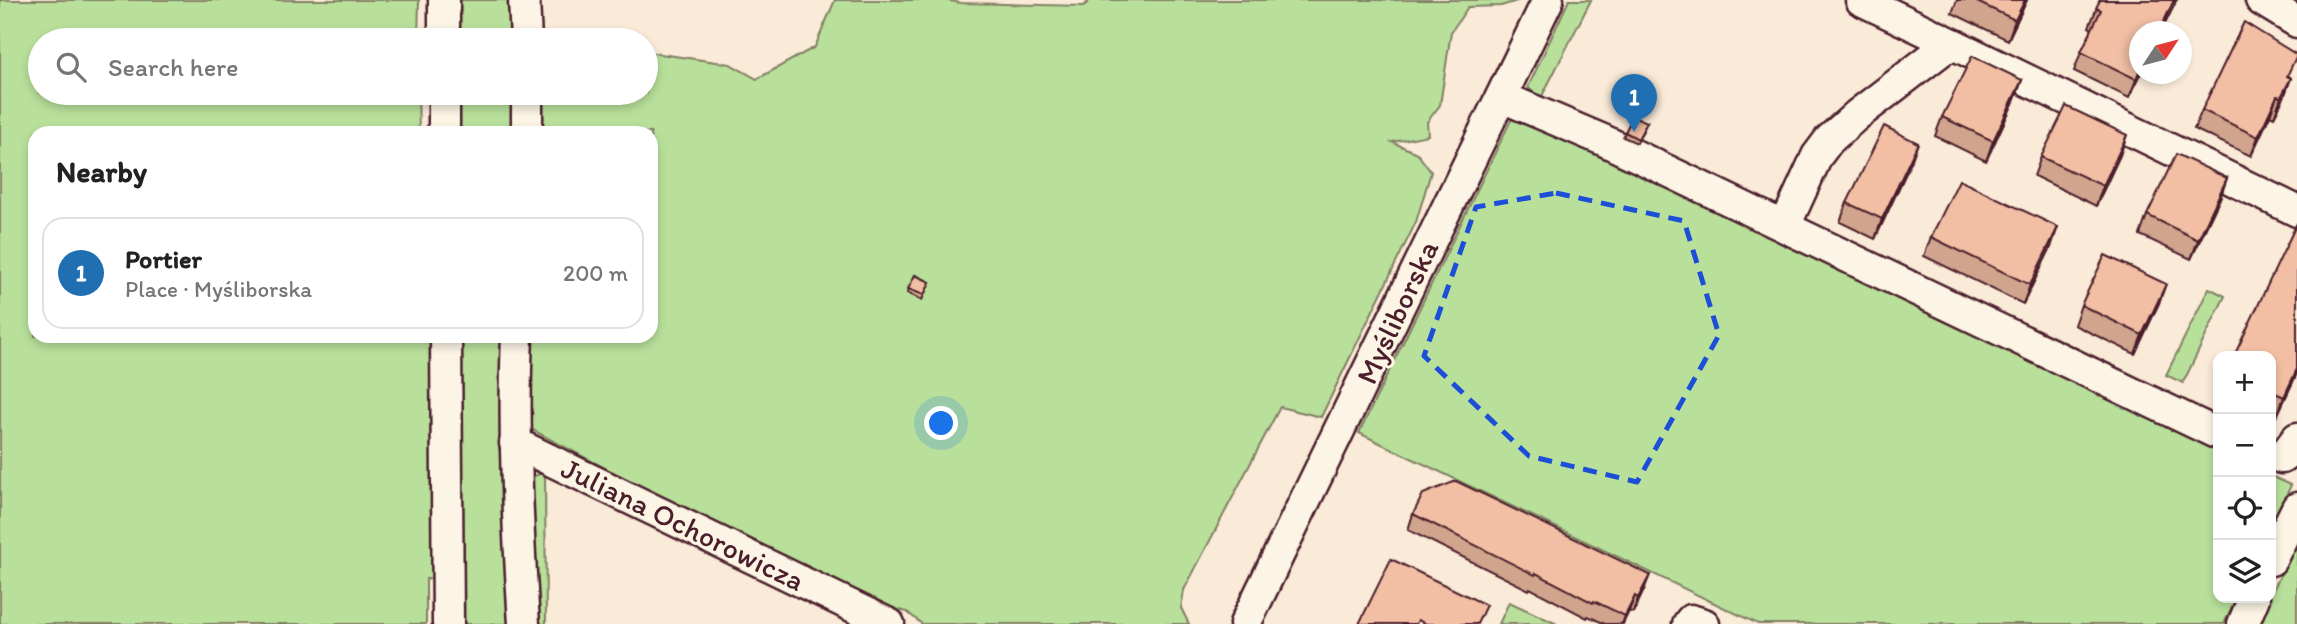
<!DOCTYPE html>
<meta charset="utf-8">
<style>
:root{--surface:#fff;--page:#f6f6f6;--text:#222;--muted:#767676;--line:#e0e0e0;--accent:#1f6fb2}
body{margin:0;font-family:Itim,sans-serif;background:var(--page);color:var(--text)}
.controls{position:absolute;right:21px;bottom:21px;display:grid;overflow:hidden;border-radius:14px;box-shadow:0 4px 10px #0003}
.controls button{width:63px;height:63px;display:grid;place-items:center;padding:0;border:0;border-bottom:2px solid var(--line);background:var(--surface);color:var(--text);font:35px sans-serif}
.compass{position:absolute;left:2129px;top:21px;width:63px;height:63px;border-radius:50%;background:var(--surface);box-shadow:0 4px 10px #0003;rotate:54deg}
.you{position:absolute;left:942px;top:424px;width:24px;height:24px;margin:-18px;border:5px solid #fff;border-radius:50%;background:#1a73e8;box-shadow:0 0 0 10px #1a73e833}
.badge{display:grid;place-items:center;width:46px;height:46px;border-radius:50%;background:var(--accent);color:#fff;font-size:23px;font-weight:700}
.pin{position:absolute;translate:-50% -58px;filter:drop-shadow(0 2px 4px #0008)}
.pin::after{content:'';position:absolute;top:37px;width:24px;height:21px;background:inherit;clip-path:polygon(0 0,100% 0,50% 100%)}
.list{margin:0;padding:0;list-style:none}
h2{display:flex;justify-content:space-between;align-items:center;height:91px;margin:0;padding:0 28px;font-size:30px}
h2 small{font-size:23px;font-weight:400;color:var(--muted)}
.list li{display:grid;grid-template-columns:46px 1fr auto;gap:21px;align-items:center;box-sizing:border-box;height:112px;margin:0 14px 14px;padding:0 14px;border:2px solid var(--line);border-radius:21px}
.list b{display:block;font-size:26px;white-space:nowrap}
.list p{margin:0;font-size:23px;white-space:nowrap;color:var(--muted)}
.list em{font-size:23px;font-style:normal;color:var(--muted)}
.icon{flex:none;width:38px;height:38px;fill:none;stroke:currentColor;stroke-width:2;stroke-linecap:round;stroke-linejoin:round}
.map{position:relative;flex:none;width:2297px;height:624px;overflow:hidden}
.search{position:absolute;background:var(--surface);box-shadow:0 4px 10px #0003;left:28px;top:28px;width:630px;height:77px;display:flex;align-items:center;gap:18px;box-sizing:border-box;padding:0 24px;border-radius:38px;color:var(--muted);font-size:26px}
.panel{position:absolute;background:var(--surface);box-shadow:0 4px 10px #0003;left:28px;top:126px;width:630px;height:217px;border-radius:21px}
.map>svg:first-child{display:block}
.green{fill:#b8e09b;stroke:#818063;stroke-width:2}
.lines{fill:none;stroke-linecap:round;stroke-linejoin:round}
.minor-casing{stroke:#4a1f2b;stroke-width:35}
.minor{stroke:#fcf5e5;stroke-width:30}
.wall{fill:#d0a48d;stroke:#4a1f2b;stroke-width:2}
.shaded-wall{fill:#a98673;stroke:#4a1f2b;stroke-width:2}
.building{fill:#f2bfa4;stroke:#4a1f2b;stroke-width:2}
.marked{fill:none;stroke:#1d4ed8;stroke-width:5;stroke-dasharray:14 9;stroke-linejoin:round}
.labels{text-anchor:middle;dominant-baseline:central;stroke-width:6;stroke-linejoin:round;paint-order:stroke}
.street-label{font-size:30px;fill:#4a1f2b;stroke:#fcf5e5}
</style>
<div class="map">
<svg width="2297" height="624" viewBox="0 0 2297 624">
<rect width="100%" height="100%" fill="#faead8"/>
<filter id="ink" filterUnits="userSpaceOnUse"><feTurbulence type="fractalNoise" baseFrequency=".0143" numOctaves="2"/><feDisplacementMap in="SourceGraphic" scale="14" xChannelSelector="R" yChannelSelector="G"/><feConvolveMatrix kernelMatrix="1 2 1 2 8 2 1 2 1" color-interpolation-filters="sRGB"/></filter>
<g filter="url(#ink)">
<g class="green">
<polygon points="0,0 419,0 418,40 40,40 40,93 418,93 419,133 35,133 35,336 434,336 437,579 426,579 426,624 0,624"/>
<polygon points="458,0 509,0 516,5 517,40 458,40"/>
<polygon points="835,0 945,0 961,3 1084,6 1090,0 1520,0 1501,6 1468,7 1451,32 1440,105 1427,122 1428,135 1392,142 1417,153 1431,172 1416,222 1321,417 1280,407 1184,590 1181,608 1189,624 922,624 907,612 869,602 698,517 506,416 515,624 458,624 456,336 651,336 651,133 537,133 538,93 646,93 646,52 730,64 757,79 815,47"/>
<polygon points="1569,0 1591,0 1540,100 1528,87"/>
<polygon points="458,93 517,93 516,133 458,133"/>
<polygon points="1529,116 2218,450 2218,598 2236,598 2224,624 1758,624 1359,433 1511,120"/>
<polygon points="2209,288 2225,296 2183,383 2166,375"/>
<polygon points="545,472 546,624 529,624 521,481"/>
<polygon points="2271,476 2291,485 2271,529"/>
<polygon points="2297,542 2297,624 2256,624"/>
<polygon points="1509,602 1557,624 1499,624"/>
</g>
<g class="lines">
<g class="minor-casing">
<g id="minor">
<polyline points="444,0 444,40"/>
<polyline points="524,0 526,40"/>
<polyline points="1861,0 1955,45"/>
<polyline points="2261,0 2297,22"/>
<polyline points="444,93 444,133"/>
<polyline points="1502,97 1603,140 2218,434"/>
<polyline points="527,133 527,93"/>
<polyline points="1785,226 1817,156 1829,140 1857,115 1943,49 1955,45 2297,211"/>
<polyline points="446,336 448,624"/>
<path d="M517 336C513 433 518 528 524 624"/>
<polyline points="515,443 889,624"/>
<polyline points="2271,455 2282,458 2297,438"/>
<polyline points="2271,560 2297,508"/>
<polyline points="1245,624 1548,0"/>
<polyline points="1688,624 1691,620 1704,624"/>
<polyline points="2243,624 2254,598"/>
</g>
</g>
<use href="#minor" class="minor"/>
</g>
<g class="wall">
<polygon points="1957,0 2027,0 2008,40 1952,13"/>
<polygon points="2100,0 2176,0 2161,32 2139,32 2139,74 2129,98 2074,71 2081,52 2092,29 2089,27"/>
<polygon points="2289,76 2291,78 2284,97 2274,117 2270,115 2251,156 2194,129 2202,110"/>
<polygon points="2022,80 2015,99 1986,161 1935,136 1942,117"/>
<polygon points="1647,122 1637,143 1623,137 1625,132"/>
<polygon points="2120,155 2096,206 2034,176 2041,157"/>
<polygon points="1911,162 1875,239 1840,222 1847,203"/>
<polygon points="2227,178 2220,198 2191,259 2140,235 2147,215"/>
<polygon points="1931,237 2051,247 2023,304 1924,256"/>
<polygon points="915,275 930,282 922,300 907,293"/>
<polygon points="2159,303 2135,354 2074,325 2081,305"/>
<polygon points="2271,356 2297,373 2277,416 2271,413"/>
<polygon points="1413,514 1644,590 1633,613 1629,611 1623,624 1605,624 1588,616 1587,618 1530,588 1529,590 1408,530"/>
</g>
<g class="shaded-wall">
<polygon points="2025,0 2027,0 2008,40 2015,20"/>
<polygon points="2174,0 2176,0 2175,4 2161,32 2159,32"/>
<polygon points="2139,72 2139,74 2141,74 2129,98"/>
<polygon points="2291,78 2284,97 2274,117 2281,97"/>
<polygon points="2022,80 2015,99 1986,161 1993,141"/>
<polygon points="2277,96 2270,115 2251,156 2258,137"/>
<polygon points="2127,135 2120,155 2096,206 2103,186"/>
<polygon points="1918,143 1911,162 1875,239 1882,219"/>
<polygon points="2227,178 2220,198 2191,259 2198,240"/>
<polygon points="2058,227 2051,247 2023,304 2030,285"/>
<polygon points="2166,284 2159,303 2135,354 2142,335"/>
<polygon points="2297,369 2297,373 2277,416 2284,397"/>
<polygon points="1650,575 1644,590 1633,613 1638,598"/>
<polygon points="1635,596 1629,611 1622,624 1625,616"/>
</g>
<g class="building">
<polygon points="1973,0 2025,0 2015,20"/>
<polygon points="2100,0 2174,0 2159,32 2139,32 2139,72 2136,79 2081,52 2101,10 2096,8"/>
<polygon points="2244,22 2297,55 2287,76 2291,78 2281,97 2277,96 2258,137 2202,110"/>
<polygon points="1972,56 2022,80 1993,141 1942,117"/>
<polygon points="2066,106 2127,135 2103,186 2041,157"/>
<polygon points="1633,116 1647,122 1638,139 1625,132"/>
<polygon points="1884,126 1918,143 1882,219 1847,203"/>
<polygon points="2176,154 2227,178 2198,240 2147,215"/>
<polygon points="1959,180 2058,227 2030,285 1931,237"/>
<polygon points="2297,223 2297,369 2284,397 2271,391 2271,356 2234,356"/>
<polygon points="2105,255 2166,284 2142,335 2081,305"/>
<polygon points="915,275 930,282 924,295 908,289"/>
<polygon points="1456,481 1650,575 1638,598 1635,596 1625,616 1594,601 1593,603 1536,573 1535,575 1413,514 1423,494"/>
<polygon points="1391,559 1486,605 1477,624 1426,624 1418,620 1416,624 1359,624"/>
</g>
</g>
<path class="marked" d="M1556 193 1684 221 1719 335 1637 482 1529 456 1424 356 1476 207Z"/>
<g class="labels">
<g class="street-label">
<text transform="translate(1397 312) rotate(-65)">Myśliborska</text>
<text transform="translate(683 524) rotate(26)">Juliana Ochorowicza</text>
</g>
</g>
</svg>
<div class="controls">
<button>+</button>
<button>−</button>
<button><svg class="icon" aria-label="locate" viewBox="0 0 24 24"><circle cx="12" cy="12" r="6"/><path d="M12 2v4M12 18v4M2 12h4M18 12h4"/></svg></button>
<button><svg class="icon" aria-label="layers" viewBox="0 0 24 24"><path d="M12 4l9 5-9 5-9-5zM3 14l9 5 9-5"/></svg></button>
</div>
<svg class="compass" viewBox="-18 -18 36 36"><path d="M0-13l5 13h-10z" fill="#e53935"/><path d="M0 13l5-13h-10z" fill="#767676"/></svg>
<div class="you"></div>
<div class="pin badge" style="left:1634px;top:132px">1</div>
<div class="search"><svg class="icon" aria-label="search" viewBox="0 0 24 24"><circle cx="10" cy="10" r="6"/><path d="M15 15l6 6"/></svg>Search here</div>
<section class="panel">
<h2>Nearby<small></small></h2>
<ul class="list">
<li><span class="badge">1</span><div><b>Portier</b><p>Place · Myśliborska</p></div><em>200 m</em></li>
</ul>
</section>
</div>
